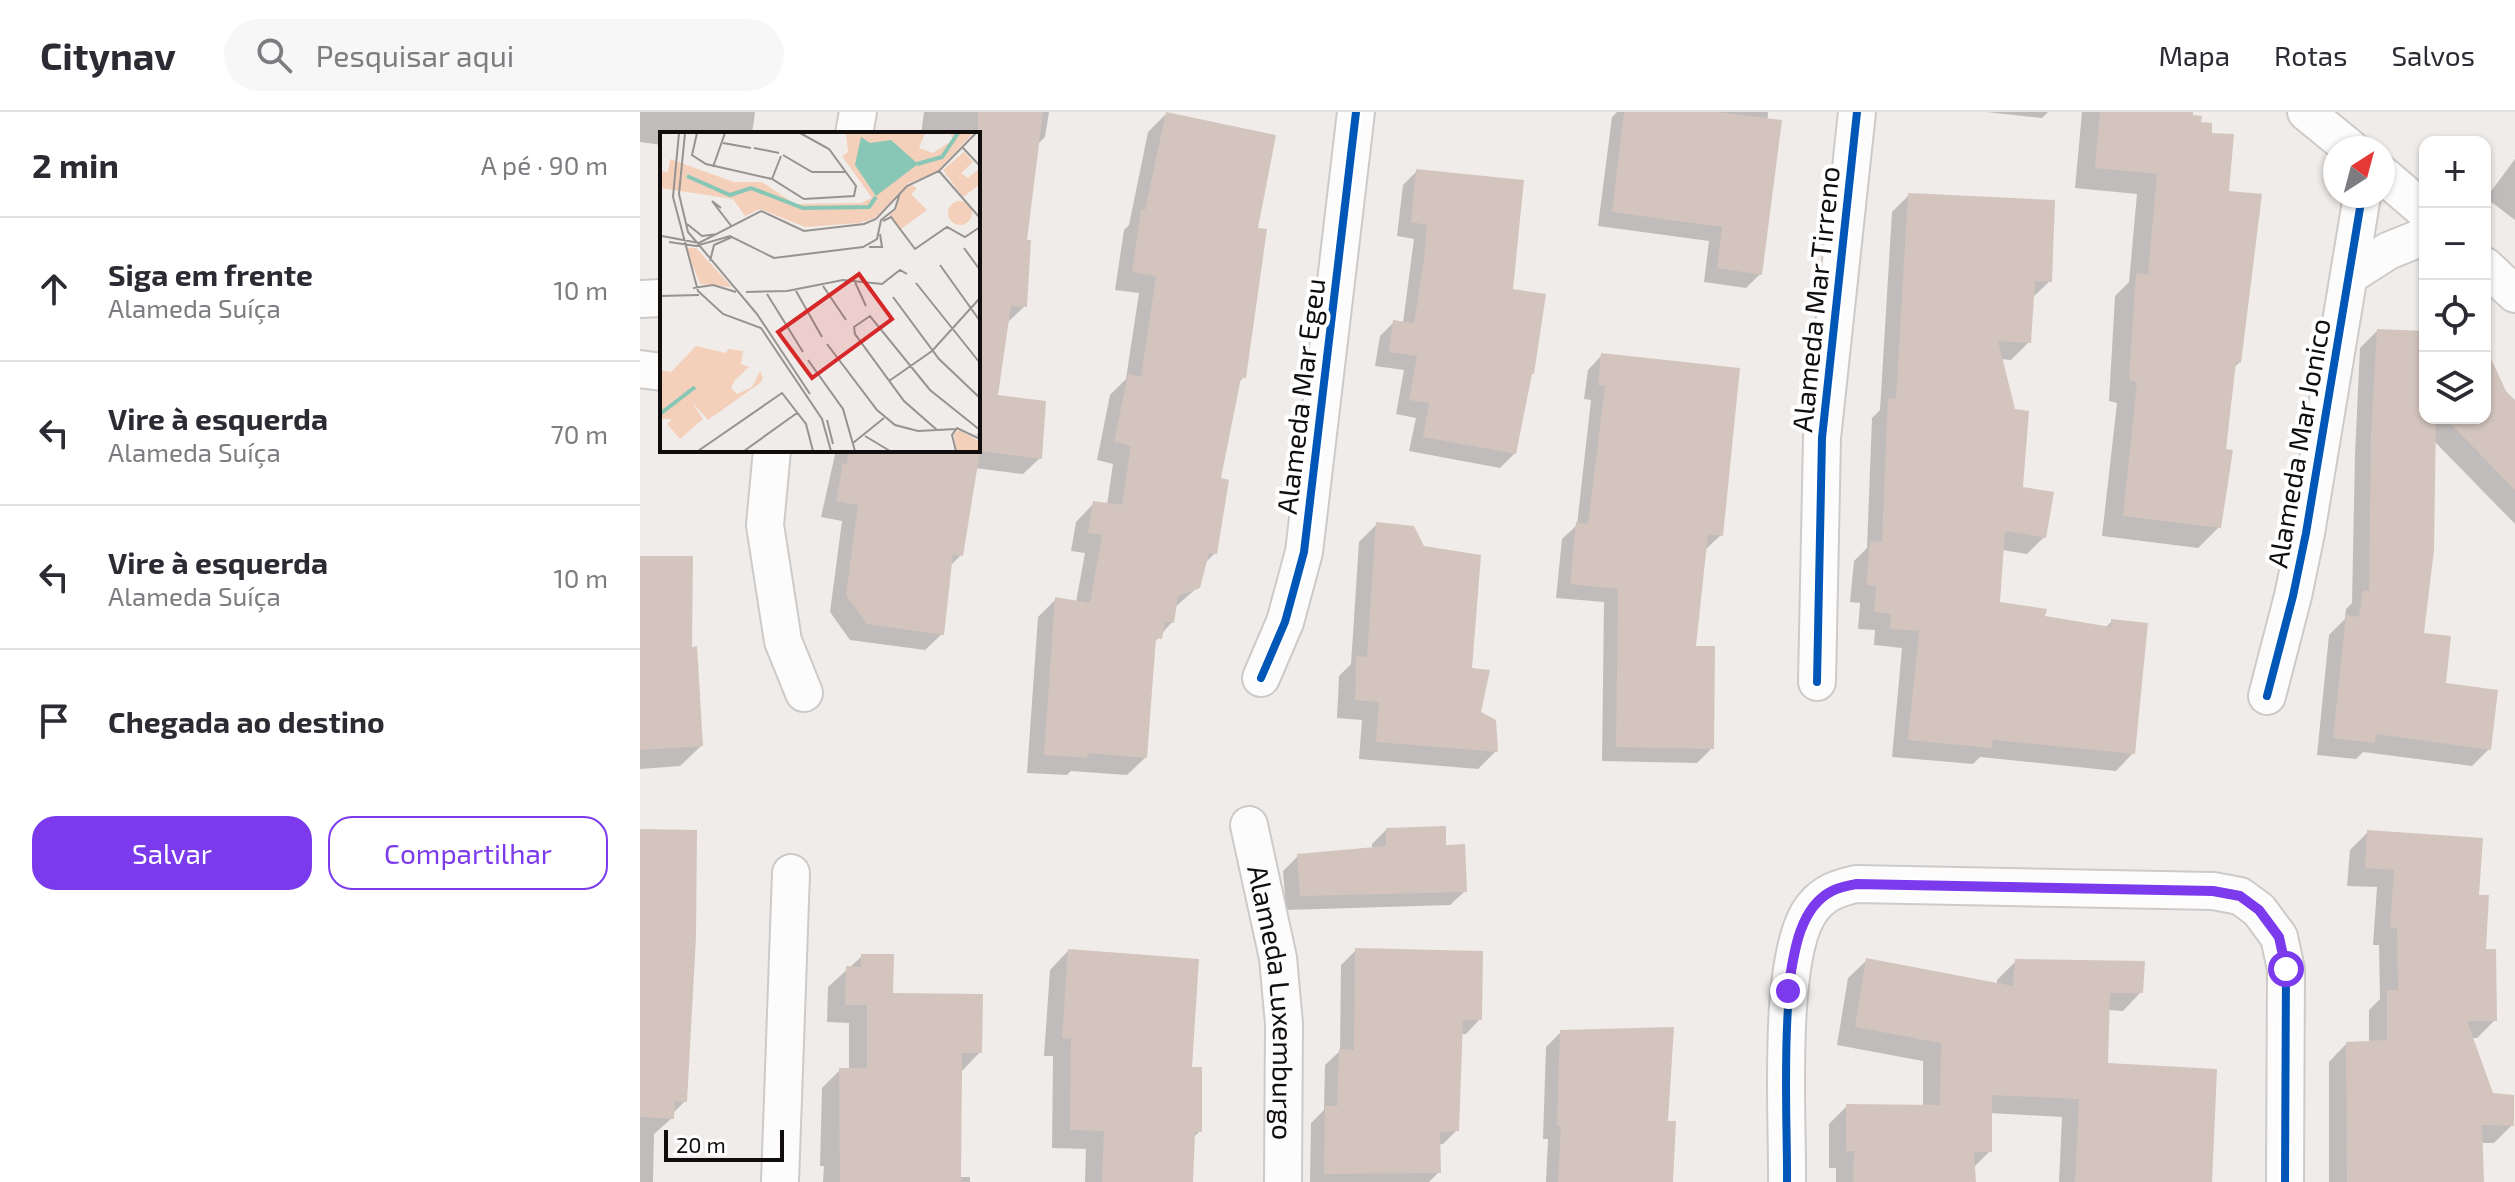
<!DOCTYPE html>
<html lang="pt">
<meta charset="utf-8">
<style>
:root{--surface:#fff;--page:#f7f7f7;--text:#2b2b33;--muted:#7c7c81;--line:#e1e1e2;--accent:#7c3aed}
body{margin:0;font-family:"Exo 2",sans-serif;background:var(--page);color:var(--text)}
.controls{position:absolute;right:24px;top:24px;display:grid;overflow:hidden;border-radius:16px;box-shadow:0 2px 6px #0004}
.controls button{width:72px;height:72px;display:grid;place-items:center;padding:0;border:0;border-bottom:2px solid var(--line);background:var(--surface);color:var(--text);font:40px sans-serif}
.compass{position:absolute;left:1683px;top:24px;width:72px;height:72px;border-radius:50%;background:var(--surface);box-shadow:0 2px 6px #0004;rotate:36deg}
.scale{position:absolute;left:24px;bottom:20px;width:120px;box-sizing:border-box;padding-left:8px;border:4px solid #100d0c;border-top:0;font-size:22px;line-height:28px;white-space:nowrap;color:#100d0c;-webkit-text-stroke:6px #fff;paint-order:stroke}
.stop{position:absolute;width:24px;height:24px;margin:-18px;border:6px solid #7c3aed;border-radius:50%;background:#fff}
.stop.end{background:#7c3aed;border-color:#fff;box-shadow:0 2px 8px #0008}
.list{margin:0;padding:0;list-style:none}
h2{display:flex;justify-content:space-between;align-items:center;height:104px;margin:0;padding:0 32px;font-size:34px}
h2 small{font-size:26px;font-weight:400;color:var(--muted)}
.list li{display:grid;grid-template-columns:52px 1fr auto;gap:24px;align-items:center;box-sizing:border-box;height:144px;padding:0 32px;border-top:2px solid var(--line)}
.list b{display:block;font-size:30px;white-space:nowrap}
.list p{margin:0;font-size:26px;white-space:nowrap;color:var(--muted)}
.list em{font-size:26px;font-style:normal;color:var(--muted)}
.actions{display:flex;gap:16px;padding:24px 32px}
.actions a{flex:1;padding:18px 0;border:2px solid var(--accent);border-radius:24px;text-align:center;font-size:28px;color:var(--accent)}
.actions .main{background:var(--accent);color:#fff}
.icon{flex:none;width:44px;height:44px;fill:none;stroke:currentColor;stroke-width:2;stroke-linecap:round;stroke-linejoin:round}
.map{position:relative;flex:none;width:1875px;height:1070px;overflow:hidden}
header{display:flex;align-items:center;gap:48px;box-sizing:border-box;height:112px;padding:0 40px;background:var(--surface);border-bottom:2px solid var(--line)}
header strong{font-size:38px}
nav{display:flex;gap:44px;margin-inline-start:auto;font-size:28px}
.search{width:560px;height:72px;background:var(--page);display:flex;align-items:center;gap:20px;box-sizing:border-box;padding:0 28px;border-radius:44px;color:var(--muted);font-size:30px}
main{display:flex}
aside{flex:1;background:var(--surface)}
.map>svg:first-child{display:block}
.shadow{fill:#0003}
.building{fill:#d3c5bd}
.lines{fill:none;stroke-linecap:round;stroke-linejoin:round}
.minor-casing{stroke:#cdcac8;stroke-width:40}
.minor{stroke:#fdfcfc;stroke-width:36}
.cycleway-casing{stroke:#fff;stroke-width:13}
.cycleway{stroke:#0057b8;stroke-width:8}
.route{stroke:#7c3aed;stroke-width:10}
.labels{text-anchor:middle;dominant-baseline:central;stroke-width:8;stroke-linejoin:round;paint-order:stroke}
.street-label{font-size:28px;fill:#100d0c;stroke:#fff}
.inset-river{fill:none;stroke:#88c7b6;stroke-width:4}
.inset-road{fill:none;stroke:#969391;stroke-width:2}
.view{fill:#d62828;fill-opacity:0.15;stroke:#d62828;stroke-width:4}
.inset-edge{fill:none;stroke:#100d0c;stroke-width:4}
</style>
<header>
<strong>Citynav</strong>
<div class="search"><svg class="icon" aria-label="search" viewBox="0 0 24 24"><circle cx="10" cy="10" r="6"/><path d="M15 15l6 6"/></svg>Pesquisar aqui</div>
<nav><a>Mapa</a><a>Rotas</a><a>Salvos</a></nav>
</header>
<main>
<aside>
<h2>2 min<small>A pé · 90 m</small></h2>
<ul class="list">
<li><svg class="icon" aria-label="ahead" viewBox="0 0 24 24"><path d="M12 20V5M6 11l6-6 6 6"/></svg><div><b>Siga em frente</b><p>Alameda Suíça</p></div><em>10 m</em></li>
<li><svg class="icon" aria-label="left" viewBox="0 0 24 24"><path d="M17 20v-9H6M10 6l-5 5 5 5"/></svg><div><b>Vire à esquerda</b><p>Alameda Suíça</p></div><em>70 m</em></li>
<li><svg class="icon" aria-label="left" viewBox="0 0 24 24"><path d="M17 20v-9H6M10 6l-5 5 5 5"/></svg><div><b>Vire à esquerda</b><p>Alameda Suíça</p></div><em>10 m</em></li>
<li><svg class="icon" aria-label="arrive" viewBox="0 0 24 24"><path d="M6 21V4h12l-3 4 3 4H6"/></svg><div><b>Chegada ao destino</b></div></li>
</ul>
<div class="actions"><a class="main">Salvar</a><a>Compartilhar</a></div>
</aside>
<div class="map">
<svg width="1875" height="1070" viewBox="0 0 1875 1070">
<rect width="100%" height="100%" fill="#f0ecea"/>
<g class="shadow">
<polygon points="0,0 115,0 112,22 22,22 22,33 0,30"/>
<polygon points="284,0 409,0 405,25 397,33 385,130 385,194 368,210 356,284 400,346 383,362 335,356 321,443 310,454 302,522 285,538 210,528 190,500 202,409 181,405 196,338 338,338 338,22 281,22"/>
<polygon points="977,0 1128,0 1120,162 1106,176 1064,170 1069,129 958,114 972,5"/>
<polygon points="1347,0 1408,0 1402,6"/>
<polygon points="1442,0 1551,0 1551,5 1570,23 1587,81 1600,250 1593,256 1579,415 1558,436 1462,424 1477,291 1469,289 1475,184 1489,170 1497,82 1435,76"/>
<polygon points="526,2 615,117 604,265 598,271 579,368 575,441 564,452 558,475 534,496 532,510 513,532 506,645 487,663 431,659 427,663 387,661 398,505 416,487 436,490 445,441 431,439 436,410 454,391 467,393 473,352 457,348 470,283 486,267 499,181 475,178 484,118 489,113 508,20"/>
<polygon points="1875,47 1875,108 1846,86"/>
<polygon points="777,59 875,341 860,356 769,339 776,306 756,302 764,258 735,254 740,224 754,210 763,211 774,127 757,124 763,73"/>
<polygon points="1269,83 1410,169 1391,187 1389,230 1371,248 1360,247 1381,377 1404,425 1387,442 1362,438 1358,491 1402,506 1465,516 1472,509 1493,641 1476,659 1340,645 1333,652 1252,645 1262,536 1234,533 1235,518 1218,517 1220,491 1210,490 1214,449 1227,436 1232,306 1240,298 1252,100"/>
<polygon points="1737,219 1785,221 1785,306 1845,306 1845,239 1872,297 1875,296 1875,412 1794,329 1781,523 1803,573 1849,637 1832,654 1723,640 1716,647 1677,643 1689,523 1705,507 1706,497 1712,491 1715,342 1720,236"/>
<polygon points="962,243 1081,423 1066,437 1053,536 1072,636 1057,651 962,649 964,490 916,486 922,427 937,413 951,288 944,287 948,258"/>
<polygon points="737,412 830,558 839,601 856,639 838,657 719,647 722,608 697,606 699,564 711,552 719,430"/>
<polygon points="0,446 50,537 61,634 40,654 0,657"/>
<polygon points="746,718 804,735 825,779 810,793 646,798 643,759 658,744 732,738 732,732"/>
<polygon points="0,719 45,989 32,1002 32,1006 14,1022 13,1070 0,1070"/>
<polygon points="1728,720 1837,785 1855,908 1837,926 1831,926 1851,982 1872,1013 1854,1031 1841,1031 1842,1070 1689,1070 1689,950 1707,931 1729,931 1729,898 1740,887 1739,833 1733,833 1737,775 1707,774 1710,738"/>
<polygon points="716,838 840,907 826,922 820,922 817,1018 803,1032 798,1033 799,1060 789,1070 670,1070 671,1011 684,998 685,953 700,939 701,853"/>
<polygon points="428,839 550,957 560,1019 553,1026 551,1070 445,1070 446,1037 412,1036 413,944 404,944 410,858"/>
<polygon points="222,844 251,883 340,940 322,959 319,1065 330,1065 330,1070 183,1070 184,1054 180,1054 182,976 200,958 209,958 209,911 187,910 188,875"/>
<polygon points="1227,848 1357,873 1357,868 1376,849 1501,880 1483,899 1467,898 1466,953 1556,1070 1419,1070 1422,1005 1350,1001 1350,1039 1333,1056 1334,1070 1196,1070 1196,1056 1189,1056 1189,1012 1207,994 1283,994 1283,949 1197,933 1208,866"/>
<polygon points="921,920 1026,1011 1031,1070 906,1070 908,1027 903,1027 906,935"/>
</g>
<g class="building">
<polygon points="338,0 403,0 387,128 391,128 387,195 371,194 358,283 406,289 402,347 340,339 323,444 313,442 304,523 227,512 206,483 218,393 196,389 203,351 207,352 208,338 338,338"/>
<polygon points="526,0 636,23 618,116 627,117 606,266 601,266 581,366 589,368 577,442 569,441 560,476 538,484 534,511 525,509 522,527 516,526 507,646 448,641 447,646 404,643 415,485 450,491 462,423 448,421 453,389 482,393 491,334 474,330 488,262 501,265 516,164 492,160 501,98 505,98"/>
<polygon points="984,0 1078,0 1142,8 1122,163 1077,156 1082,115 972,100"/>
<polygon points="1460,0 1553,0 1553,3 1562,4 1561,10 1572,11 1572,21 1594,22 1589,79 1622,82 1601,251 1596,250 1586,337 1593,338 1581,416 1483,404 1497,270 1489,268 1496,161 1508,163 1517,62 1455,56"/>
<polygon points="776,57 884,68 873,177 906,182 894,262 892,262 876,342 783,325 789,291 769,288 777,244 749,240 753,208 774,211 784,148 787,113 771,110"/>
<polygon points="1268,81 1415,88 1412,170 1395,169 1391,231 1358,229 1375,297 1389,299 1383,375 1414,380 1406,426 1365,419 1360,490 1407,497 1405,504 1471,515 1471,507 1508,511 1495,642 1353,628 1352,636 1268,628 1279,519 1250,517 1251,502 1234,500 1236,474 1226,473 1230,429 1242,430 1248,286 1256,287"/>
<polygon points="1737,217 1785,219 1785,306 1796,306 1794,438 1784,521 1811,524 1806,571 1858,578 1851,638 1736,622 1735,631 1693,626 1706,503 1719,505 1723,478 1729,479 1731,323"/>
<polygon points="1845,234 1866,279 1875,288 1875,378 1805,306 1845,306"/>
<polygon points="961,241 1100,256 1083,424 1068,422 1056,534 1075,534 1074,637 976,635 978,477 930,472 936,410 948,412 965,274 958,273"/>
<polygon points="736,410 774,414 784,434 841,443 832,556 850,558 841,600 856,608 858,640 736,630 739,590 715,588 716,544 727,545"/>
<polygon points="0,444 53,444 52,535 57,534 63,634 0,638"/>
<polygon points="806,714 806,733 825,732 827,780 660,784 657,742 746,734 746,716"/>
<polygon points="0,717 57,718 56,825 47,990 35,989 34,1007 0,1005"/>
<polygon points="1727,718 1843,726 1839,783 1849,783 1846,837 1856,837 1857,909 1827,909 1853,981 1874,983 1874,1014 1842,1013 1844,1070 1707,1070 1706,930 1747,928 1747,878 1758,878 1757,816 1750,815 1754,758 1725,756"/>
<polygon points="715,836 843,839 842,908 823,908 819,1019 800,1020 801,1061 684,1062 685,994 697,994 699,937 714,938"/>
<polygon points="428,837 559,847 552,955 562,955 562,1020 555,1020 553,1070 462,1070 464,1019 430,1018 431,926 422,926"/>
<polygon points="221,842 254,842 253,881 343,882 342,941 322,941 321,1070 200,1070 199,956 227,956 227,893 205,893 206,854 221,855"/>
<polygon points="1226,846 1373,874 1375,847 1505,849 1503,881 1470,881 1468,951 1577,957 1572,1070 1435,1070 1439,987 1352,983 1352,1040 1334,1040 1336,1070 1213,1070 1214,1039 1206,1039 1206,992 1300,993 1301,931 1215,915"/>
<polygon points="1034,915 1028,1009 1036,1009 1033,1070 918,1070 921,1014 917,1014 920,918"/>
</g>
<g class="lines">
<g class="minor-casing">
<g id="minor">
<polyline points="1666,0 1710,36"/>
<polyline points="214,22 218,0"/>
<polyline points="1743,63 1785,99"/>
<polyline points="1845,154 1875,182"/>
<polyline points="1709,164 1748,139 1785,124"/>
<polyline points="0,187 22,186"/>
<polyline points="0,257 22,260"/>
<polyline points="132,338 125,413 143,529 164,581"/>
<polyline points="621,566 645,510 664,440 716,0"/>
<polyline points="1177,570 1182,326 1217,0"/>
<polyline points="1627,584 1653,484 1666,421 1722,84"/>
<path id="s1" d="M609 713 638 846 644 912 643 1070"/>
<polyline points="140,1070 151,761"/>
<path d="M1147 1070C1148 1008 1136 840 1173 795 1185 780 1199 776 1216 772L1573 779 1600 784 1619 798 1639 825 1646 857 1645 1070"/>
</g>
</g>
<use href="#minor" class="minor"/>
<g class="cycleway-casing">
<g id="cycleway">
<polyline points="621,566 645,510 664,440 716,0"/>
<polyline points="1177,570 1182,326 1217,0"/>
<polyline points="1627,584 1653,484 1666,421 1722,84"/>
<path d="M1147 1070C1148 1008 1136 840 1173 795 1185 780 1199 776 1216 772L1573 779 1600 784 1619 798 1639 825 1646 857 1645 1070"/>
</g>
</g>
<use href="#cycleway" class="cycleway"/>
</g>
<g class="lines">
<path class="route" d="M1148 879C1153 846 1158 796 1192 779 1199 775 1208 774 1216 772L1573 779 1600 784 1619 798 1639 825 1646 857"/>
</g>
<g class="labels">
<g class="street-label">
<text transform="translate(1175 187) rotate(-84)">Alameda Mar Tirreno</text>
<text transform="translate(660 284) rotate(-83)">Alameda Mar Egeu</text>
<text transform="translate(1658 331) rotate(-80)">Alameda Mar Jonico</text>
<text stroke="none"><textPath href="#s1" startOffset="180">Alameda Luxemburgo</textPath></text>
</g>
</g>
<g transform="translate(20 20)">
<rect width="320" height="320" fill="#f0ecea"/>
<path d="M186 1H265L259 16 273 21 293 8 290 1H313L277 40 249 51 215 86 199 91 145 95 100 77 85 84 73 67 0 56V39L8 40 10 27 74 50H102L135 72 201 71 212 66 182 24 188 20ZM304 20 313 30 301 41 308 46 319 37 320 52 303 65 283 38ZM251 53 257 56 251 62 267 78 241 97 229 83 236 78 241 59ZM288 81a12 12 0 1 1 24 0a12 12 0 1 1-24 0ZM26 116H36L72 155 40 152ZM36 214 66 221 68 217 83 219 81 232 89 235 75 248 71 256 77 262 92 255 100 239 103 246 100 251 48 288 32 270 43 287 20 307 7 292 12 287H0V238L11 240ZM299 298 319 309 320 319H297L294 302Z" fill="#f4cfba"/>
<path d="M201 5 210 11 231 8 258 32 216 64 195 33Z" fill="#88c7b6"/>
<path class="inset-river" d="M257 32 282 25 298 1M27 44 70 63 91 56 143 76 209 75 216 65M0 282 35 255"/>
<path class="inset-road" d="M19 1 13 65 38 159 63 182 101 196 162 287 171 319M25 1 19 62 28 100 97 182 150 262M37 1 32 23 46 32 112 47 144 67 194 64 196 54 169 17 140 1M63 11 91 16M94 16 119 21M303 16 320 34M123 23 152 40H186M53 35 65 1M279 39 320 86M112 47 121 24M61 76 52 69 72 95M223 89 231 85 255 117 287 95 305 105 320 95M27 92 42 104 58 102M2 104 39 111 101 79 144 99 204 92 216 87 247 54 279 39 316 1M9 110 36 114 70 104 114 126 203 115 217 107 221 88 235 77 240 61M209 115H222L220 102M304 116 320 138M50 129 54 113 72 105M280 133 320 189M194 148 206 174M256 151 320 231M163 154 186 188M33 156 53 153 76 160M136 159 162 205M86 160 127 159 183 148 222 152 240 138 247 142M107 162 143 220M0 164 39 163M233 165 279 227 320 266M167 212 217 278 235 293 258 299 296 297M148 228 183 277 195 319M229 249 272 219 320 166M167 288 173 312M277 298 244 269 195 202 194 195 210 184 270 258 320 298 318 304M205 304 230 319M193 311 224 286M38 319 122 261 146 292 153 319M84 319 137 281M296 319 292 303 297 296 320 307"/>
<path class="view" d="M199 142 232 187 152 246 118 200Z"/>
<rect width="320" height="320" class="inset-edge"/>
</g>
</svg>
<div class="controls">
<button>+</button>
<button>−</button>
<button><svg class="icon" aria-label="locate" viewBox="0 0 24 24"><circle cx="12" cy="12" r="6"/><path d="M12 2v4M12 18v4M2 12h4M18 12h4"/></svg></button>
<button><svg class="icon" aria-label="layers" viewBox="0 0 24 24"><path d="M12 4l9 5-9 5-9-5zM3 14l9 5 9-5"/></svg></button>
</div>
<svg class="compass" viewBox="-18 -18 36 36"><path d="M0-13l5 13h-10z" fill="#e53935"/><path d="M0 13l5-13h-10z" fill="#7c7c81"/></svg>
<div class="scale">20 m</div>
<div class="stop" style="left:1646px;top:857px"></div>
<div class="stop end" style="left:1148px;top:879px"></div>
</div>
</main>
